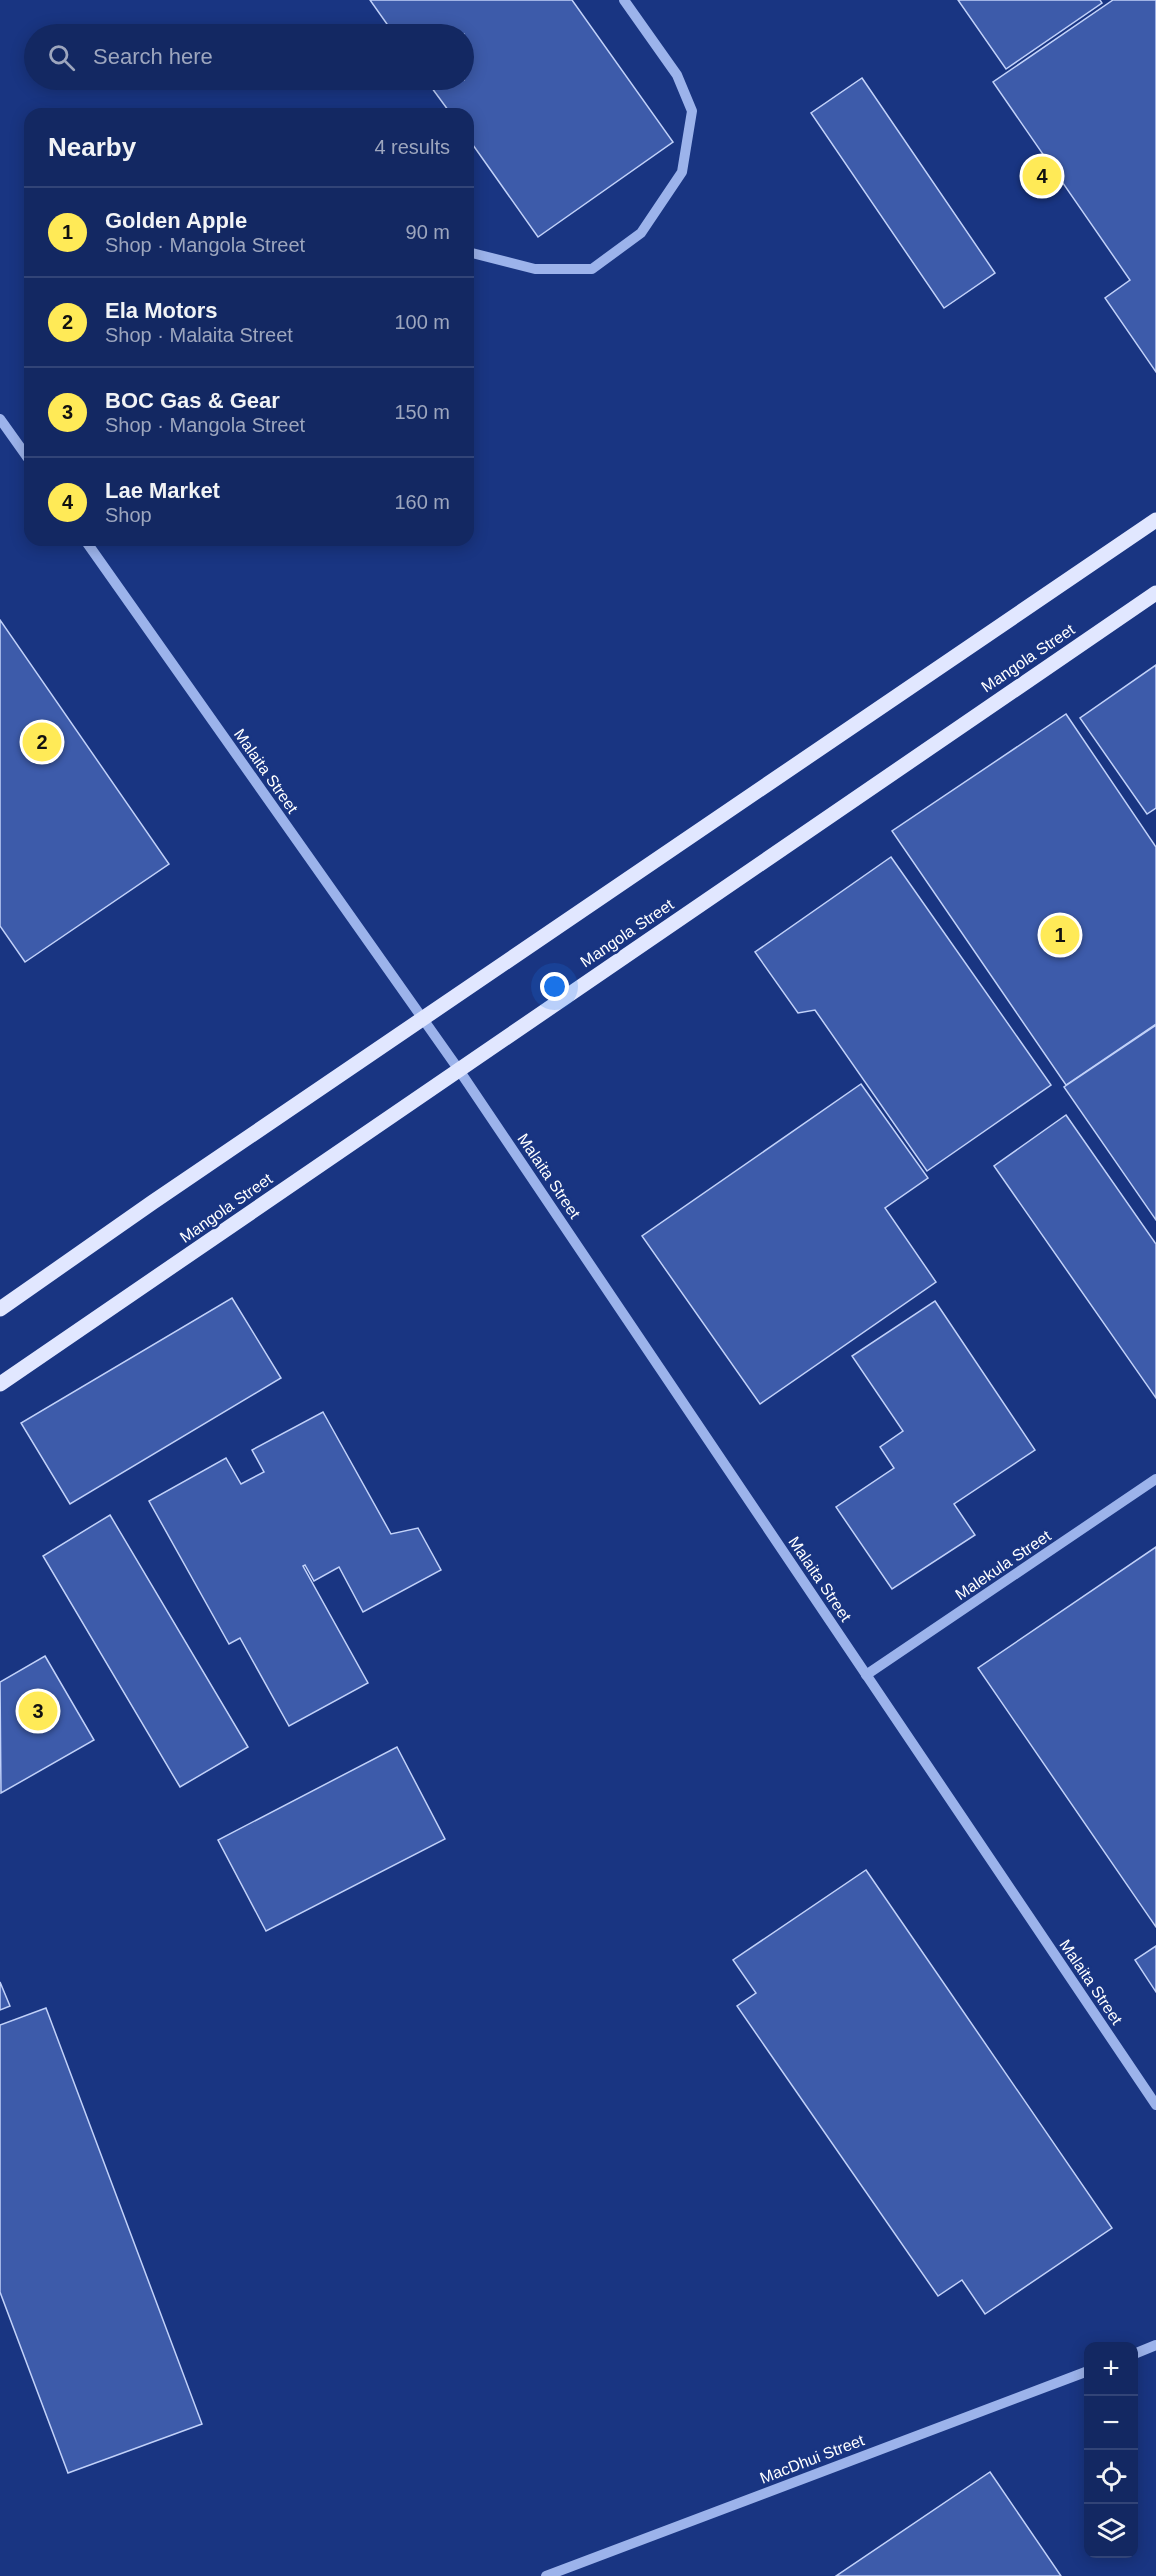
<!DOCTYPE html>
<meta charset="utf-8">
<style>
:root{--surface:#132862;--page:#20346b;--text:#f1f3f6;--muted:#9da6be;--line:#324477;--accent:#ffea57}
body{margin:0;font-family:Arial,sans-serif;background:var(--page);color:var(--text)}
.controls{position:absolute;right:18px;bottom:18px;display:grid;overflow:hidden;border-radius:12px;box-shadow:0 3px 15px #0003}
.controls button{width:54px;height:54px;display:grid;place-items:center;padding:0;border:0;border-bottom:2px solid var(--line);background:var(--surface);color:var(--text);font:30px sans-serif}
.you{position:absolute;left:555px;top:987px;width:21px;height:21px;margin:-15px;border:4px solid #fff;border-radius:50%;background:#1a73e8;box-shadow:0 0 0 9px #1a73e833}
.badge{display:grid;place-items:center;width:39px;height:39px;border-radius:50%;background:var(--accent);color:#111;font-size:20px;font-weight:700}
.pin{position:absolute;translate:-50% -50%;border:3px solid #fff;box-shadow:0 2px 6px #0006}
.list{margin:0;padding:0;list-style:none}
h2{display:flex;justify-content:space-between;align-items:center;height:78px;margin:0;padding:0 24px;font-size:26px}
h2 small{font-size:20px;font-weight:400;color:var(--muted)}
.list li{display:grid;grid-template-columns:39px 1fr auto;gap:18px;align-items:center;box-sizing:border-box;height:90px;padding:0 24px;border-top:2px solid var(--line)}
.list b{display:block;font-size:22px;white-space:nowrap}
.list p{margin:0;font-size:20px;white-space:nowrap;color:var(--muted)}
.list em{font-size:20px;font-style:normal;color:var(--muted)}
.icon{flex:none;width:33px;height:33px;fill:none;stroke:currentColor;stroke-width:2;stroke-linecap:round;stroke-linejoin:round}
.map{position:relative;flex:none;width:1156px;height:2576px;overflow:hidden}
.search{position:absolute;background:var(--surface);box-shadow:0 3px 15px #0003;left:24px;top:24px;width:450px;height:66px;display:flex;align-items:center;gap:15px;box-sizing:border-box;padding:0 21px;border-radius:33px;color:var(--muted);font-size:22px}
.panel{position:absolute;background:var(--surface);box-shadow:0 3px 15px #0003;left:24px;top:108px;width:450px;height:438px;border-radius:18px}
.map>svg:first-child{display:block}
.building{fill:#3d5baa;stroke:#c1d1f9;stroke-width:1.5}
.lines{fill:none;stroke-linecap:round;stroke-linejoin:round}
.minor{stroke:#9cb3eb;stroke-width:10}
.major{stroke:#e1e7ff;stroke-width:15}
.labels{text-anchor:middle;dominant-baseline:central;stroke-width:5;stroke-linejoin:round;paint-order:stroke}
.street-label{font-size:16px;fill:#fff;stroke:#193582}
</style>
<div class="map">
<svg width="1156" height="2576" viewBox="0 0 1156 2576">
<rect width="100%" height="100%" fill="#193582"/>
<g class="building">
<polygon points="370,0 572,0 673,142 538,237 468,138 468,114 451,114 426,80 464,80 464,34 394,34"/>
<polygon points="958,0 1100,0 1102,3 1006,69"/>
<polygon points="1113,0 1156,0 1156,372 1105,298 1130,280 993,82"/>
<polygon points="862,78 995,273 944,308 811,113"/>
<polygon points="0,620 169,864 25,962 0,926"/>
<polygon points="1156,665 1156,808 1147,814 1080,718"/>
<polygon points="1066,714 1156,847 1156,1024 1066,1085 892,831"/>
<polygon points="891,857 1051,1085 927,1171 815,1010 798,1013 755,952"/>
<polygon points="1156,1025 1156,1220 1064,1087"/>
<polygon points="861,1084 928,1178 885,1208 936,1282 760,1404 642,1236"/>
<polygon points="1066,1115 1156,1244 1156,1398 994,1166"/>
<polygon points="232,1298 281,1378 70,1504 21,1423"/>
<polygon points="935,1301 1035,1450 954,1504 975,1535 892,1589 836,1507 894,1468 880,1447 903,1431 852,1356"/>
<polygon points="323,1412 391,1534 418,1528 441,1570 363,1612 339,1567 314,1581 305,1565 303,1566 368,1683 289,1726 240,1638 229,1644 149,1501 226,1458 241,1484 264,1472 252,1450"/>
<polygon points="110,1515 248,1747 180,1787 43,1556"/>
<polygon points="1156,1547 1156,1927 978,1668"/>
<polygon points="45,1656 94,1740 1,1793 0,1682"/>
<polygon points="397,1747 445,1839 266,1931 218,1840"/>
<polygon points="866,1870 1112,2228 985,2314 962,2280 938,2296 737,2006 756,1993 733,1960"/>
<polygon points="1156,1946 1156,1992 1135,1960"/>
<polygon points="0,1982 10,2006 0,2010"/>
<polygon points="46,2008 202,2424 68,2473 0,2292 0,2025"/>
<polygon points="990,2472 1061,2576 836,2576"/>
</g>
<g class="lines">
<g class="minor">
<polyline points="468,252 535,269 592,269 641,233 682,172 692,111 677,75 624,0"/>
<polyline points="0,419 30,461"/>
<polyline points="85,540 459,1070 1156,2105"/>
<polyline points="866,1675 1156,1479"/>
<polyline points="1134,2354 1156,2345"/>
<polyline points="546,2576 1088,2371"/>
</g>
<g class="major">
<polyline points="0,1309 153,1202 1156,520"/>
<polyline points="0,1384 1156,593"/>
</g>
</g>
<g class="labels">
<g class="street-label">
<text transform="translate(1028 658) rotate(-34)">Mangola Street</text>
<text transform="translate(266 771) rotate(55)">Malaita Street</text>
<text transform="translate(627 933) rotate(-34)">Mangola Street</text>
<text transform="translate(549 1176) rotate(56)">Malaita Street</text>
<text transform="translate(226 1208) rotate(-35)">Mangola Street</text>
<text transform="translate(1003 1565) rotate(-34)">Malekula Street</text>
<text transform="translate(820 1579) rotate(56)">Malaita Street</text>
<text transform="translate(1091 1982) rotate(56)">Malaita Street</text>
<text transform="translate(812 2459) rotate(-21)">MacDhui Street</text>
</g>
</g>
</svg>
<div class="controls">
<button>+</button>
<button>−</button>
<button><svg class="icon" aria-label="locate" viewBox="0 0 24 24"><circle cx="12" cy="12" r="6"/><path d="M12 2v4M12 18v4M2 12h4M18 12h4"/></svg></button>
<button><svg class="icon" aria-label="layers" viewBox="0 0 24 24"><path d="M12 4l9 5-9 5-9-5zM3 14l9 5 9-5"/></svg></button>
</div>
<div class="you"></div>
<div class="pin badge" style="left:1060px;top:935px">1</div>
<div class="pin badge" style="left:42px;top:742px">2</div>
<div class="pin badge" style="left:38px;top:1711px">3</div>
<div class="pin badge" style="left:1042px;top:176px">4</div>
<div class="search"><svg class="icon" aria-label="search" viewBox="0 0 24 24"><circle cx="10" cy="10" r="6"/><path d="M15 15l6 6"/></svg>Search here</div>
<section class="panel">
<h2>Nearby<small>4 results</small></h2>
<ul class="list">
<li><span class="badge">1</span><div><b>Golden Apple</b><p>Shop · Mangola Street</p></div><em>90 m</em></li>
<li><span class="badge">2</span><div><b>Ela Motors</b><p>Shop · Malaita Street</p></div><em>100 m</em></li>
<li><span class="badge">3</span><div><b>BOC Gas &amp; Gear</b><p>Shop · Mangola Street</p></div><em>150 m</em></li>
<li><span class="badge">4</span><div><b>Lae Market</b><p>Shop</p></div><em>160 m</em></li>
</ul>
</section>
</div>
